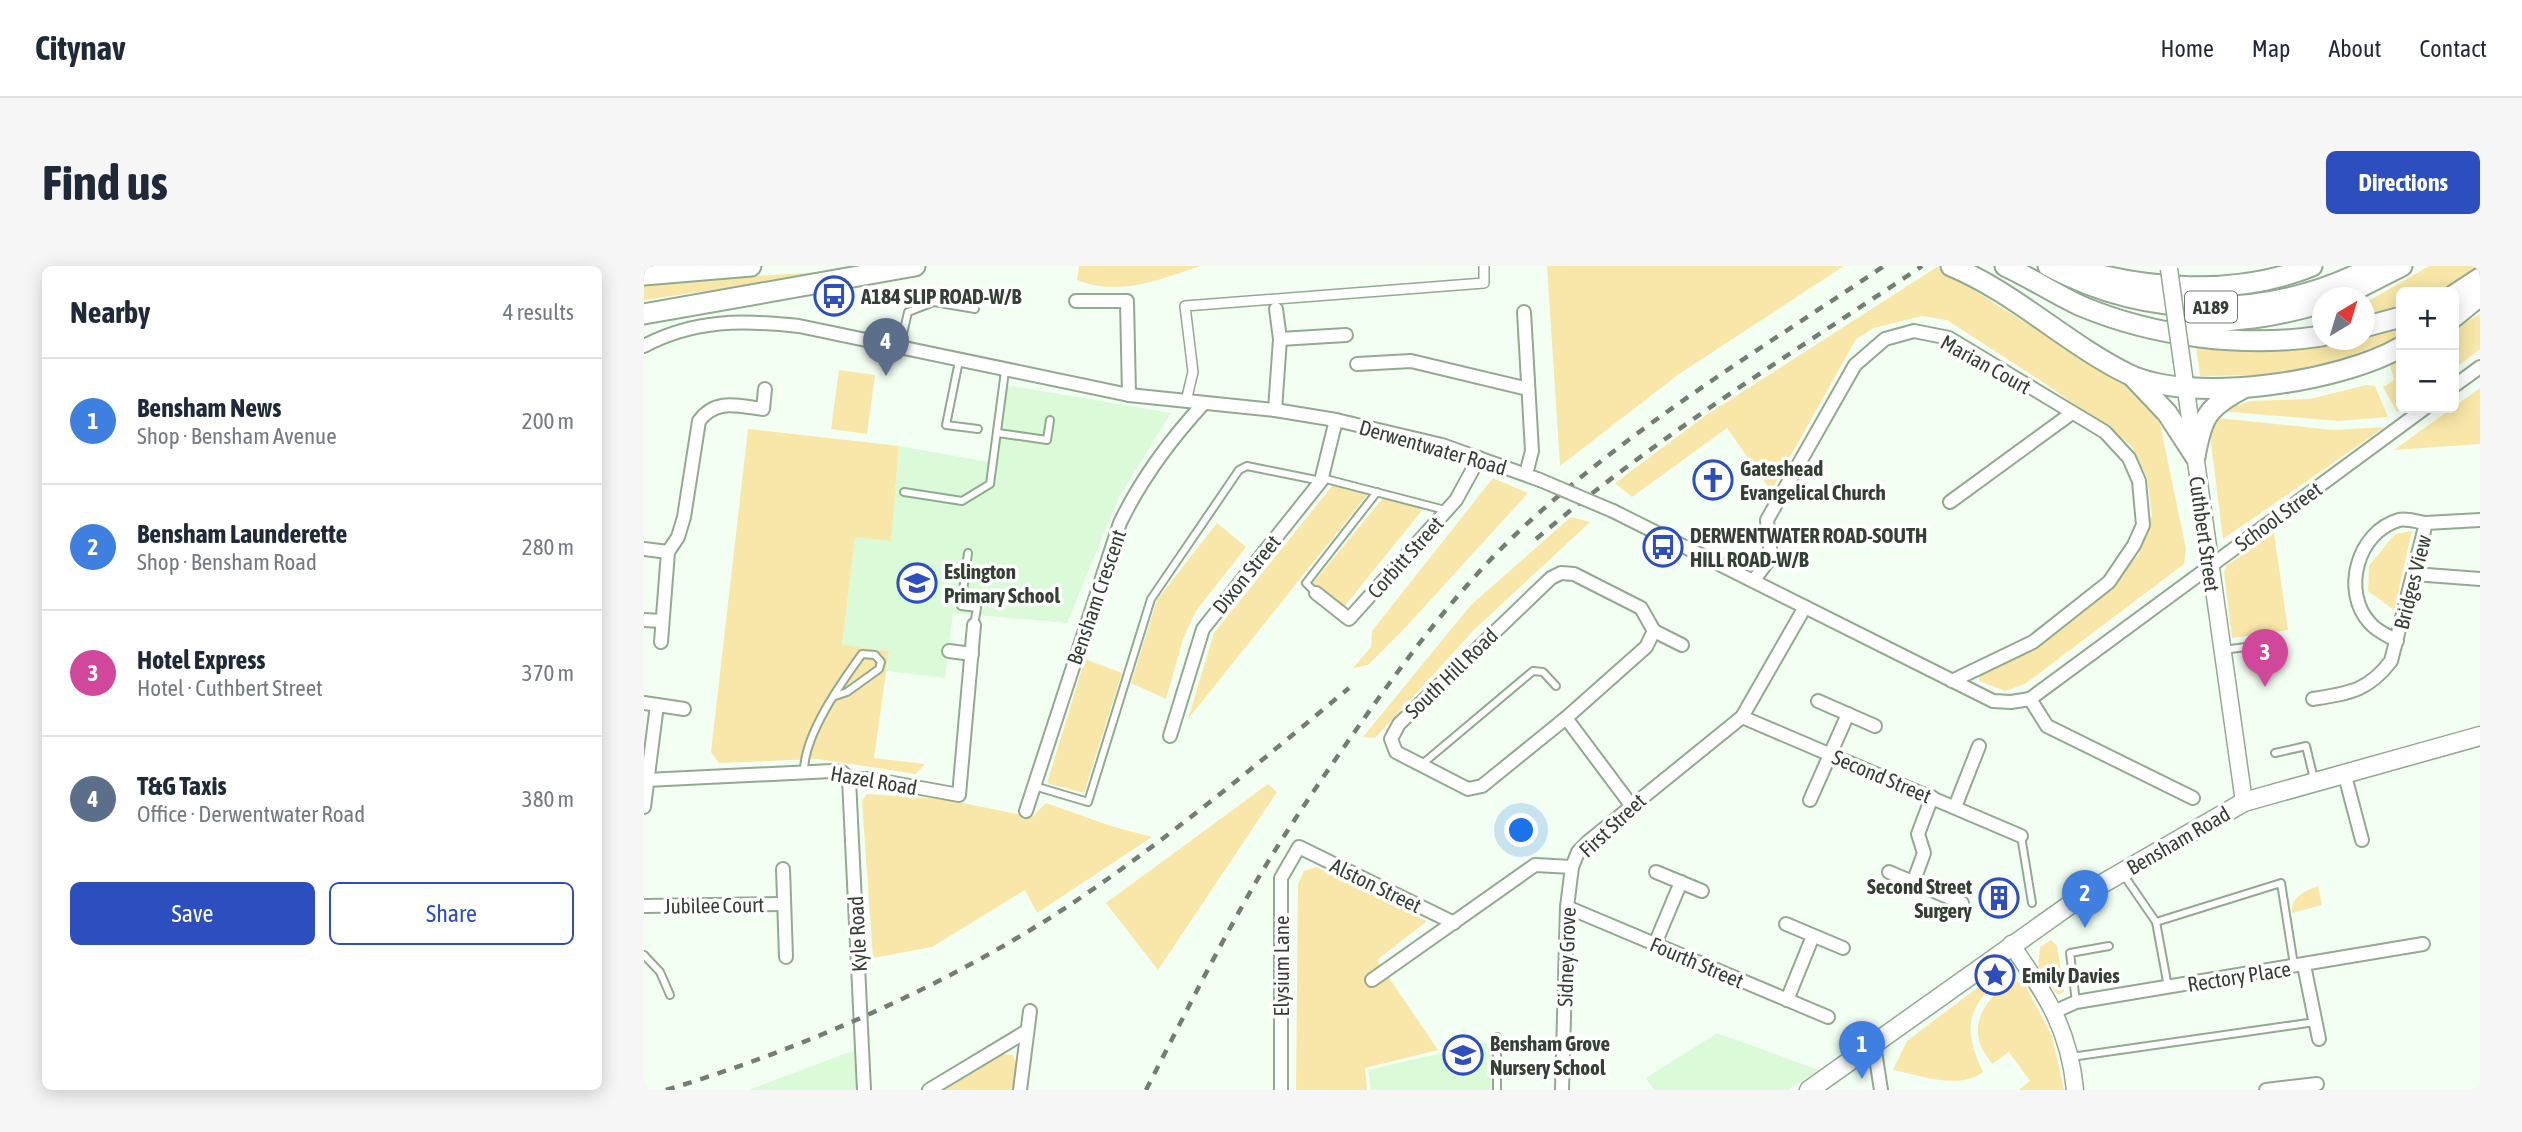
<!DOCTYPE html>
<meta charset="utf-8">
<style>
:root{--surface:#fff;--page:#f6f6f7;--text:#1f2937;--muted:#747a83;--line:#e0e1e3;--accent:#2d4ebe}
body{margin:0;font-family:"Asap Condensed",sans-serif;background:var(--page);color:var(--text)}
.controls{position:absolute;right:21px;top:21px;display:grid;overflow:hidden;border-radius:10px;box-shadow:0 4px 18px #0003}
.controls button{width:63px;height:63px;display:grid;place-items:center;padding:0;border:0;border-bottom:2px solid var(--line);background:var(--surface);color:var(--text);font:35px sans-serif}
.compass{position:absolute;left:1668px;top:21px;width:63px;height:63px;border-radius:50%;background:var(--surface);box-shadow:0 4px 18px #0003;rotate:38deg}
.you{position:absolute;left:878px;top:565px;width:24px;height:24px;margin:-18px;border:5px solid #fff;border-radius:50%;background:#1a73e8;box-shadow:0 0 0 10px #1a73e833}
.badge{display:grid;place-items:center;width:46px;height:46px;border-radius:50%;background:var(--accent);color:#fff;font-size:23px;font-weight:700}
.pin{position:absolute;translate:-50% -58px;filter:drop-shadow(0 2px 4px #0008)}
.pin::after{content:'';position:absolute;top:37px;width:24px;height:21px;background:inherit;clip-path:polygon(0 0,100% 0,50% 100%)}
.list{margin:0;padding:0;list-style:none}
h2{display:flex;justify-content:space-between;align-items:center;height:91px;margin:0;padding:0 28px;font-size:30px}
h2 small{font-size:23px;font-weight:400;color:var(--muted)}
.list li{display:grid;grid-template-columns:46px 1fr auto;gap:21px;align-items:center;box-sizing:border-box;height:126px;padding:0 28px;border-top:2px solid var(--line)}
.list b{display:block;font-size:26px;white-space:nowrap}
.list p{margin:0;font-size:23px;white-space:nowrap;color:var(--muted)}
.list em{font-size:23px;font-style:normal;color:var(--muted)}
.actions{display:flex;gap:14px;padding:21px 28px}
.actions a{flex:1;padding:16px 0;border:2px solid var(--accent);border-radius:10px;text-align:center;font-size:24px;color:var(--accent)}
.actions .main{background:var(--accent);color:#fff}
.map{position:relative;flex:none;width:1836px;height:824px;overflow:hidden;border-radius:10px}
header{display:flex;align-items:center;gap:42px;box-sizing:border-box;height:98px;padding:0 35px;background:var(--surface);border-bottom:2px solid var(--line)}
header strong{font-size:33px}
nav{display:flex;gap:38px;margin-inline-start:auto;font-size:24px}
.intro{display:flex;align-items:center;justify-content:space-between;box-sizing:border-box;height:168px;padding:0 42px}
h1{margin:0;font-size:49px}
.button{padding:18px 32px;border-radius:10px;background:var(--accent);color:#fff;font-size:24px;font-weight:700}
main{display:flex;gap:42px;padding:0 42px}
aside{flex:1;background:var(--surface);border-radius:10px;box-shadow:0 4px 18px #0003}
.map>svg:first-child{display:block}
.built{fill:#dafad8}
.green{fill:#f8e7a8}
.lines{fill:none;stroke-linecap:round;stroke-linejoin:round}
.service-casing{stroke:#91aa90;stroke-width:10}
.pedestrian-casing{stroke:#91aa90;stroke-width:12}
.minor-casing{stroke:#91aa90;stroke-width:16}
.tertiary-casing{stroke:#91aa90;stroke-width:19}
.secondary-casing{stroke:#91aa90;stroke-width:21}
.primary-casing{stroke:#91aa90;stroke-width:23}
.trunk-casing{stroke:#91aa90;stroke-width:23}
.service{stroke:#fff;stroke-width:6}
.pedestrian{stroke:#fff;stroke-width:9}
.minor{stroke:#fff;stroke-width:12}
.tertiary{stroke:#fff;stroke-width:16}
.secondary{stroke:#fff;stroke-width:18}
.primary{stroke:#fff;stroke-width:19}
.trunk{stroke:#fff;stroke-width:19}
.rail{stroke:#737e73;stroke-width:4.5;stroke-dasharray:9 9;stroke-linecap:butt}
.minor-bridge-casing{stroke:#91aa90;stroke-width:16;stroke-linecap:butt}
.tertiary-bridge-casing{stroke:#91aa90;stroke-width:19;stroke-linecap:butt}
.minor-bridge{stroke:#fff;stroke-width:12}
.tertiary-bridge{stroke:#fff;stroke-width:16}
.labels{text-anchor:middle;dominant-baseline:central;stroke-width:7;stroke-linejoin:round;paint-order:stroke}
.shield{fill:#fff;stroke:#727972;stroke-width:2}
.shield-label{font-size:19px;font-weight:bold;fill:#354035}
.poi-label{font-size:21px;font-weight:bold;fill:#354035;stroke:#fff;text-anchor:start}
.street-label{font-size:21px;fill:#354035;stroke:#fff}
</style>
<header>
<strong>Citynav</strong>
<nav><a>Home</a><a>Map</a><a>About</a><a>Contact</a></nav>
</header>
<div class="intro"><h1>Find us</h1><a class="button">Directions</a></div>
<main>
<aside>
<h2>Nearby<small>4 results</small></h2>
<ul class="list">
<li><span class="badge" style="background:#3f7fe0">1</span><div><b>Bensham News</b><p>Shop · Bensham Avenue</p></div><em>200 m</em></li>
<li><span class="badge" style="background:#3f7fe0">2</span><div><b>Bensham Launderette</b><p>Shop · Bensham Road</p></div><em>280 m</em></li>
<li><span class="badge" style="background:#d1479c">3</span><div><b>Hotel Express</b><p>Hotel · Cuthbert Street</p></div><em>370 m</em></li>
<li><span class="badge" style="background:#5c6f8a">4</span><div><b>T&amp;G Taxis</b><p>Office · Derwentwater Road</p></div><em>380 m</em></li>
</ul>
<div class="actions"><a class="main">Save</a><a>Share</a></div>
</aside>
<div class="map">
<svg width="1836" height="824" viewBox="0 0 1836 824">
<rect width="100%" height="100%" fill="#f4fff3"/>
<g class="built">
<polygon points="356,118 527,147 475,231 423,357 309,347 301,412 243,405 245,385 198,379 211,271 247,274 255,180 345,196"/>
<polygon points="1073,767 1175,804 1144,824 1010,824 1002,812"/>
<polygon points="850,775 850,824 727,824 724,804"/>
<polygon points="211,784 212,824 105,824"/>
</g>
<g class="green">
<path d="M435 0H556C515 14 475 31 433 14Z"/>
<polygon points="903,0 1200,0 1035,108 916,200"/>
<path d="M1785 0H1836C1807 24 1794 26 1757 26V40L1721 53V37Z"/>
<polygon points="1293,1 1493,127 1515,153 1542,283 1540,298 1381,418 1361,425 1335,415 1336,407 1469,318 1495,288 1508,249 1503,211 1487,179 1406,121 1303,54 1278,50 1230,62 1212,73 1127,225 1083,162 988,231 971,217 1061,150"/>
<polygon points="196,5 14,32 0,34 0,16"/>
<polygon points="1836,48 1836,83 1810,103 1810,63"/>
<polygon points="1757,62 1757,71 1694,95 1619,109 1556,110 1552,80 1682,80"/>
<polygon points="1757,92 1759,142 1753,146 1739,121 1750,114 1746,99"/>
<polygon points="195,104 231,109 223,168 187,163"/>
<polygon points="1722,119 1731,120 1744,151 1694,155 1576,145 1606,135 1666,133"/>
<polygon points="1836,122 1836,178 1750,184"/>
<polygon points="1574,152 1689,164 1741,161 1579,273 1566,169"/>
<polygon points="104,163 255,180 247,275 211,271 198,379 245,385 230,492 281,498 272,508 174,493 75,497 67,486"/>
<polygon points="849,212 884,227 761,362 724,399 709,402 727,381 728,365"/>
<polygon points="689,219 724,228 544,453 570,367"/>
<polygon points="739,232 780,242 699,342 669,317"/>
<polygon points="927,251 946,256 830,364 731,472 719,471 827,339"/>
<polygon points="573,257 602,281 552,345 539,373 522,433 487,417 513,334"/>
<polygon points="1768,265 1750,344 1724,325 1725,300 1751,268"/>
<polygon points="1630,267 1644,364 1588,372 1580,307 1582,300"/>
<polygon points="441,393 478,407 440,527 403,517"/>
<polygon points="624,518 633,526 514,704 462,637"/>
<polygon points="223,528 299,533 388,551 402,537 467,560 508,571 393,647 381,624 288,681 229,692 218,535"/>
<polygon points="672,601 783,655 733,694 794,784 721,802 723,824 652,824 654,618 660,605"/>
<path d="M1674 620 1678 639 1648 647C1646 631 1661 625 1674 620Z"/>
<polygon points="1407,674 1413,680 1420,725 1417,728 1413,728 1394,700 1396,681"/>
<path d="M1357 704 1362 710C1322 739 1318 762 1339 806 1315 824 1278 810 1249 804L1263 775Z"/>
<path d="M1379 715 1408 770 1420 824H1375L1386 815 1365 786 1348 798C1344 791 1336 782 1335 774 1328 747 1354 718 1379 715Z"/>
<polygon points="359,788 369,789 373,799 371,824 301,824"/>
</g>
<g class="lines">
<g class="service-casing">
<g id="service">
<polyline points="256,81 264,46 290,36 331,43"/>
<polyline points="315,95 302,159 334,163"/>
<polyline points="354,167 403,174 406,154"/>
<polyline points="678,212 801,244"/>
<polyline points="260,226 318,235 346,218 361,105"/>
<polyline points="324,287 317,340 333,342 330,359"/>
<polyline points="672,327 662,317 733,226"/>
<polyline points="1579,384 1632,377"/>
<polyline points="1631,487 1662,480 1670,513"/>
<polyline points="777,499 889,405 899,406 912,420"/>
<path d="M160 507C159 470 197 417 218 388L231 389 237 396 235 403 203 426 191 430"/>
<polyline points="390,520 444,536 507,333 595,204 603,200 677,215"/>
<polyline points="1377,570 1388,637"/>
<polyline points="1479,608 1512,656"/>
<polyline points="0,689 16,706 26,729"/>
<polyline points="1524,721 1512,656 1637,617 1650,699"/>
<polyline points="1432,736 1426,687 1465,680"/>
<polyline points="853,771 853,824"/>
<polyline points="1427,791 1671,756"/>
</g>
</g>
<g class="pedestrian-casing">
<polyline id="pedestrian" points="542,135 549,106 541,40 840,17 840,0"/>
</g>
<g class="minor-casing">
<g id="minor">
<polyline points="432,35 483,35 485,129"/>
<polyline points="880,46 888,185 882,208"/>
<polyline points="636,73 702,69"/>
<path d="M0 80C51 53 99 54 155 60L485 129 631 144 692 154 798 179 896 214"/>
<polyline points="713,98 767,95 884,123"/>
<polyline points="1810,120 1836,101"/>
<polyline points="631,144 636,73 632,43"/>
<polyline points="1306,236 1428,147"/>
<polyline points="969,245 1349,435 1367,436 1386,433 1403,460 1549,532"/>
<polyline points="0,283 24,286"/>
<polygon points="917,307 930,308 997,342 1010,365 1002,381 922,452 838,520 824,523 752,486 747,473 755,458 907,312"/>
<polyline points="1770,308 1836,313"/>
<polyline points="1110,314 1127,291 1123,254 1211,99 1241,73 1270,65 1305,72 1461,166 1485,192 1495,215 1499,259 1490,279 1465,316 1389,376 1308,415"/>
<polyline points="672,327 705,353 812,234 835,192"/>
<polyline points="0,354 18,355"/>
<polyline points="1010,365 1038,379"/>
<path d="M1753 375C1745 370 1732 365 1726 357 1697 326 1713 266 1755 254 1762 252 1774 256 1782 257"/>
<path d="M17 376 24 286 34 271 40 251 55 155C72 132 94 140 119 143L121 123"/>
<polyline points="305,385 328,388"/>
<polyline points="1386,433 1781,142"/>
<path d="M1669 433C1706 427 1724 425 1747 395L1782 257 1836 254"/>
<polyline points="1174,435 1231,460"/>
<polyline points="0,437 40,443"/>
<polyline points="1098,451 1377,570"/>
<polyline points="922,452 987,539"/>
<polyline points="526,470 559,363 677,215 692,154"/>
<polyline points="1701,510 1718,574"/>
<polyline points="205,513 220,824"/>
<polyline points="2,514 188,505 198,506 205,513 227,513 315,529 330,359"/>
<polyline points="1166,534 1204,448"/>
<polyline points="0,541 13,439"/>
<polyline points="1311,541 1335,480"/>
<path d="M382 545 476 257C498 211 526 174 560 137"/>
<polyline points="139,603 142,691"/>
<polyline points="1012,606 1058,625"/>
<polyline points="1245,606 1318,637"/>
<polyline points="1269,617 1280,587 1274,568 1288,531"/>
<polyline points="0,640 140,638"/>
<polyline points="923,641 1184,751"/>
<polyline points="1142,658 1199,682"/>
<polyline points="1011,678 1037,616"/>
<polyline points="1660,699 1675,773"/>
<polyline points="728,714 891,599 928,601 934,586 945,575 1098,451 1161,341"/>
<polyline points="1143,734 1169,670"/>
<polyline points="1412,745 1432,736 1779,678"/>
<polyline points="1230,779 1237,824"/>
<polyline points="285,824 383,765"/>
<polyline points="376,824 386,745"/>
<polyline points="637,824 637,612 655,581 810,657"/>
<polyline points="918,824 923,641 928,601"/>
<polyline points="1622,824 1673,818"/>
</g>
</g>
<g class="tertiary-casing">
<g id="tertiary">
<polyline points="1538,96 1600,536"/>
<path d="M1367 678C1401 728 1425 761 1431 824"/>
</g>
</g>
<g class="secondary-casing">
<polyline id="secondary" points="1165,824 1444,626 1600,536 1836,470"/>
</g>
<g class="primary-casing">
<g id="primary">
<path d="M1404 0C1506 55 1627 54 1730 0"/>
<polyline points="1695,32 1758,0"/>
<path d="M1542 54C1589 58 1633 50 1678 37"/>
</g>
</g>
<g class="trunk-casing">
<g id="trunk">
<path d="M1307 0C1370 26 1423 78 1484 108 1548 139 1697 116 1757 81"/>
<path d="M1361 0C1387 12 1411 28 1437 40 1511 71 1600 82 1678 70"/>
<path d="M1424 0C1500 24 1593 31 1668 0"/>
<polyline points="0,9 107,0"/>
<polyline points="1810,29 1836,12"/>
<polyline points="0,48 271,0"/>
<polyline points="1810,51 1836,30"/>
<polyline points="1720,61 1757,51"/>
<polyline points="1489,111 1523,147 1551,190"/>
<path d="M1551 190C1559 151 1562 142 1598 123"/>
</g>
</g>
<use href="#service" class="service"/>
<use href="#pedestrian" class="pedestrian"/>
<use href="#minor" class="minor"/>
<use href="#tertiary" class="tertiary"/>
<use href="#secondary" class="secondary"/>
<use href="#primary" class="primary"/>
<use href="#trunk" class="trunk"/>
<g class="rail">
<path d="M892 273C1012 171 1147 88 1278 0"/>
<path d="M22 824C155 784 295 723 412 648 515 581 610 501 705 422"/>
<path d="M502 824C539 752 575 679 616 609 650 552 688 498 726 444 774 377 825 310 887 254 995 156 1120 81 1240 0"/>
</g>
<g class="minor-bridge-casing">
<polyline id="minor-bridge" points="896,214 969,245"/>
</g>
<g class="tertiary-bridge-casing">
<polyline id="tertiary-bridge" points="1525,3 1538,96"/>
</g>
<use href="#minor-bridge" class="minor-bridge"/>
<use href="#tertiary-bridge" class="tertiary-bridge"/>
</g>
<defs>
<g id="bus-ring" transform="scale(2.0125)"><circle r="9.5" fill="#fff" stroke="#2d4ebe" stroke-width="1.5"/><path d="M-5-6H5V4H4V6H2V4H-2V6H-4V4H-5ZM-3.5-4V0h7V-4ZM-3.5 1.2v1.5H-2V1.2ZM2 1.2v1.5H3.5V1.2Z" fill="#2d4ebe"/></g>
<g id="church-ring" transform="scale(2.0125)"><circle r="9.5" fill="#fff" stroke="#2d4ebe" stroke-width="1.5"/><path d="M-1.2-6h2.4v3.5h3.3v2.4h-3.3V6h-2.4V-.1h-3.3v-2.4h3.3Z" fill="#2d4ebe"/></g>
<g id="school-ring" transform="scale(2.0125)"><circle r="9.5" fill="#fff" stroke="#2d4ebe" stroke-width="1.5"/><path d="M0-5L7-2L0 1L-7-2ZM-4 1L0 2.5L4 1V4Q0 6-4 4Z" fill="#2d4ebe"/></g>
<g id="building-ring" transform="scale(2.0125)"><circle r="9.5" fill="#fff" stroke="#2d4ebe" stroke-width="1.5"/><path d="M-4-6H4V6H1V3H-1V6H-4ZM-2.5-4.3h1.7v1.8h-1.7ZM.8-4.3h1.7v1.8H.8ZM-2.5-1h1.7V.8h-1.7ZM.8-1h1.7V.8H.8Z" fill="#2d4ebe"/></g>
<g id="sight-ring" transform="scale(2.0125)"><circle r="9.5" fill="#fff" stroke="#2d4ebe" stroke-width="1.5"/><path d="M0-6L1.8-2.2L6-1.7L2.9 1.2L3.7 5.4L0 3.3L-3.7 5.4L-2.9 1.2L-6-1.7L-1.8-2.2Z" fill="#2d4ebe"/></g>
</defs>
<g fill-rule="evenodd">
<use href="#bus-ring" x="190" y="30"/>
<use href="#church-ring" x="1069" y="214"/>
<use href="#bus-ring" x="1019" y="281"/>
<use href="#school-ring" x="273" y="317"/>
<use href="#building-ring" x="1355" y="632"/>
<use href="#sight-ring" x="1351" y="709"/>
<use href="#school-ring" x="819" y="789"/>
</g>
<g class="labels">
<rect class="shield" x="1541" y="25.5" width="52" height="31" rx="5"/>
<g class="shield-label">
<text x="1567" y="41">A189</text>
</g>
<g class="poi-label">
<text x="217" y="30">A184 SLIP ROAD-W/B</text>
<text x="1096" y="202">Gateshead<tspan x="1096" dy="24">Evangelical Church</tspan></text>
<text x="1046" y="269">DERWENTWATER ROAD-SOUTH<tspan x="1046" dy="24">HILL ROAD-W/B</tspan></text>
<text x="300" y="305">Eslington<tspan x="300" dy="24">Primary School</tspan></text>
<text x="1328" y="620" text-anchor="end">Second Street<tspan x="1328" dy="24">Surgery</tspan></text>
<text x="1378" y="709">Emily Davies</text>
<text x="846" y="777">Bensham Grove<tspan x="846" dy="24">Nursery School</tspan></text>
</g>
<g class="street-label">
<text transform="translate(1342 98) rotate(29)">Marian Court</text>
<text transform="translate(789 181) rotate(16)">Derwentwater Road</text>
<text transform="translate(1634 250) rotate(-36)">School Street</text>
<text transform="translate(1561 268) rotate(82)">Cuthbert Street</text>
<text transform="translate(761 291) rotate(-48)">Corbitt Street</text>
<text transform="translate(602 308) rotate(-51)">Dixon Street</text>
<text transform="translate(1768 316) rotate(-76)">Bridges View</text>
<text transform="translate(452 331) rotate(-71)">Bensham Crescent</text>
<text transform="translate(807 407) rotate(-44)">South Hill Road</text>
<text transform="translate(1238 510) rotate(23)">Second Street</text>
<text transform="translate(230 514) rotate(10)">Hazel Road</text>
<text transform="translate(968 559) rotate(-43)">First Street</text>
<text transform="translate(1534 574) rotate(-30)">Bensham Road</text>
<text transform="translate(732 619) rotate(26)">Alston Street</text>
<text transform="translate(70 639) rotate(-1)">Jubilee Court</text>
<text transform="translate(213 668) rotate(-93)">Kyle Road</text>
<text transform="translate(922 691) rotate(-88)">Sidney Grove</text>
<text transform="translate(1053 696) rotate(23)">Fourth Street</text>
<text transform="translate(637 700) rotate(-90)">Elysium Lane</text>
<text transform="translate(1595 710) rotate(-9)">Rectory Place</text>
</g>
</g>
</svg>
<div class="controls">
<button>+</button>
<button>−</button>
</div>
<svg class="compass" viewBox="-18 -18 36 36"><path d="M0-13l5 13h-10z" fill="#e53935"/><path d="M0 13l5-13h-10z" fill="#747a83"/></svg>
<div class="you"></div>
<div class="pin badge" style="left:1218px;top:813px;background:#3f7fe0">1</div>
<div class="pin badge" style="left:1441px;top:662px;background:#3f7fe0">2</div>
<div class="pin badge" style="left:1621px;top:421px;background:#d1479c">3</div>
<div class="pin badge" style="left:242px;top:110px;background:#5c6f8a">4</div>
</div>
</main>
